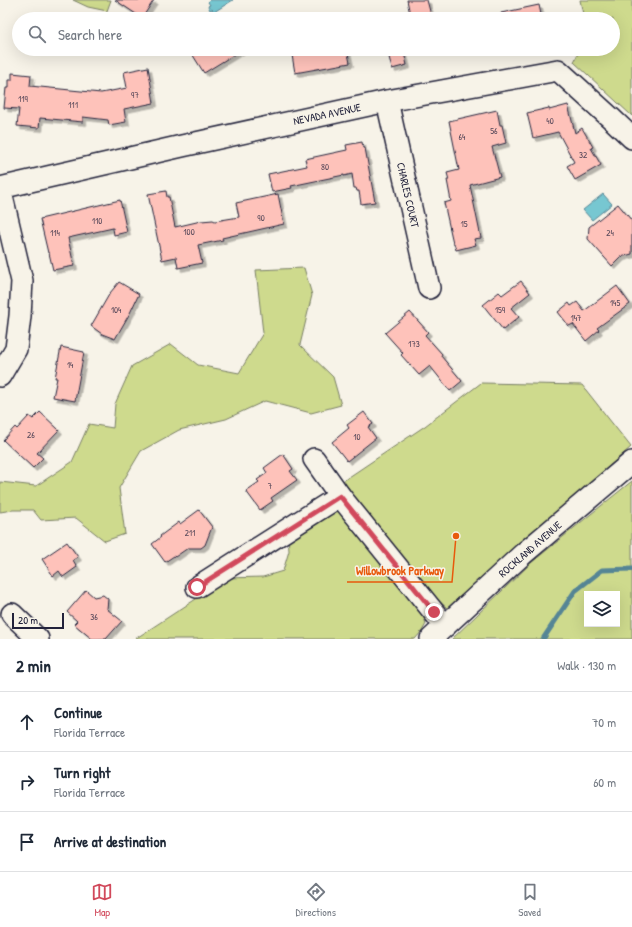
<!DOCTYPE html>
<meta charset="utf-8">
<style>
:root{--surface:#fff;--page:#f6f6f7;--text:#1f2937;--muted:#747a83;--line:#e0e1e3;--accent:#d1495b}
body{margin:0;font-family:"Patrick Hand",sans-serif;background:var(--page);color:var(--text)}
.controls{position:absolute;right:12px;bottom:12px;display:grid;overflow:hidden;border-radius:0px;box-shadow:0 4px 16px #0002}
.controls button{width:36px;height:36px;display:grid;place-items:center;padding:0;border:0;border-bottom:1px solid var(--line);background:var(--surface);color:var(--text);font:20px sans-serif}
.scale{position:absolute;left:12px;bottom:10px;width:52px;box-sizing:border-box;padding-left:4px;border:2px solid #22223b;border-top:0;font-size:11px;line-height:14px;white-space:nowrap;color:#22223b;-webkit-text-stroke:3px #f7f3e8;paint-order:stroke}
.stop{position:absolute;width:12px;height:12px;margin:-9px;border:3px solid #d1495b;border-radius:50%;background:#fff}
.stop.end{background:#d1495b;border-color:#fff;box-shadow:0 1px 4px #0008}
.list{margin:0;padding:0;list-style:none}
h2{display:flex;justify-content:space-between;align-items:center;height:52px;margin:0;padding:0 16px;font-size:17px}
h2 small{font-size:13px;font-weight:400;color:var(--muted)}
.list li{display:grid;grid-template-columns:26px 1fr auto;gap:12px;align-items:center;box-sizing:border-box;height:60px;padding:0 16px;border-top:1px solid var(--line)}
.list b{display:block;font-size:15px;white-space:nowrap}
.list p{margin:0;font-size:13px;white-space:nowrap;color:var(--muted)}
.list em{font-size:13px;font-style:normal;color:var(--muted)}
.icon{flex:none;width:22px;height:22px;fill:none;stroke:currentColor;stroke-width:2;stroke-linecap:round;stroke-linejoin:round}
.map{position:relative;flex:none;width:632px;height:639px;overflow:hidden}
.search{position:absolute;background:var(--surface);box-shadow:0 4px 16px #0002;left:12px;right:12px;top:12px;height:44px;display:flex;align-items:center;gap:10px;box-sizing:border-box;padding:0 14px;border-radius:22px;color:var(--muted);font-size:15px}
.sheet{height:232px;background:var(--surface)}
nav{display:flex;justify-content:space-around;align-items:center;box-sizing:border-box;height:56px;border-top:1px solid var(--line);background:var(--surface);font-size:11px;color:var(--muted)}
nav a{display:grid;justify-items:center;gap:2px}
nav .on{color:var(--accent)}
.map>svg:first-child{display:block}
.green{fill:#ceda8d;stroke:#787e64;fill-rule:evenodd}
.water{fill:#77c7d1;stroke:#558595}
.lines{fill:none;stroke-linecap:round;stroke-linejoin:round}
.stream{stroke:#558595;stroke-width:5}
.building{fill:#fec2ba;stroke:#22223b;filter:url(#shadow)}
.minor-casing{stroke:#22223b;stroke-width:24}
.minor{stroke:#f7f3e8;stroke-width:21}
.route{stroke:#d1495b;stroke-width:5}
.labels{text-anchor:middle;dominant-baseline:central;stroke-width:3;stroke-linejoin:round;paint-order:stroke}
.number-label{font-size:9px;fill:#594a5b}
.street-label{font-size:11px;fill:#22223b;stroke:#f7f3e8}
.leader{fill:none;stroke:#e8590c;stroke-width:1.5}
.callout-dot{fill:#e8590c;stroke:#f7f3e8;stroke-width:1.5}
.callout-label{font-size:12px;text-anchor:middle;font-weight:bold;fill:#e8590c;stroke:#f7f3e8;stroke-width:3;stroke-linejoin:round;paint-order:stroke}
</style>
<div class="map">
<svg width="632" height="639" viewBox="0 0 632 639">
<defs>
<filter id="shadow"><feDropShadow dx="3.5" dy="3.5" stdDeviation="0" flood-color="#0004"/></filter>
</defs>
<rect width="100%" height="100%" fill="#f7f3e8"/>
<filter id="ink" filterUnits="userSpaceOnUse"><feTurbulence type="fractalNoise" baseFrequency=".025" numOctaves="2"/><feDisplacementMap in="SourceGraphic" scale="8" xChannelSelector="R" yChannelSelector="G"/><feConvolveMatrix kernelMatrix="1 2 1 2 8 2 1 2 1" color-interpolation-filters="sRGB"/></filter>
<g filter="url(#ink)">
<g class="green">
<polygon points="73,0 111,0 107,11 88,7"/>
<polygon points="580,0 632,0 632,116 574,62 580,49 613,49 613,19 584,19"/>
<polygon points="304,268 312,295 300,345 333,377 341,405 311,413 265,401 226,419 179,430 141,451 119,488 125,534 105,541 76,518 41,520 33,510 13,510 0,512 0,482 36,486 72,462 89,424 113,428 115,404 132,366 171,344 198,365 239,373 263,333 256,270"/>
<polygon points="481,383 582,385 631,447 447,608 424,588 340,483 425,426"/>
<path d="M632 481V639H452L531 563 591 514ZM587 594H617V624H587Z"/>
<polygon points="337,507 376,556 415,607 424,617 426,624 422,631 415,639 135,639 228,578 263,577 283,571 289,551 288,533"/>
</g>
<g class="water">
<polygon points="210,0 233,0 214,12 212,9 210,10 208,6 210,5 208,2"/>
<polygon points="603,194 612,204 592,220 583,210"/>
</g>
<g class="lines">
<polyline class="stream" points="543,639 575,591 602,570 632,569"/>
</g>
<g class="building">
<polygon points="115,0 154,0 142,18"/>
<polygon points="407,0 427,0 432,19 411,19"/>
<polygon points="539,5 542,19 501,19 501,13"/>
<polygon points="189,49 243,49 204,73"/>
<polygon points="291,49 347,49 350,63 295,73"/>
<polygon points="387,49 403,49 407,65 392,69"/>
<polygon points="148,67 154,103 124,109 126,122 109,125 108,120 83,117 83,122 40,118 39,128 17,126 19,109 4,108 6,88 9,88 9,80 12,80 12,73 31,75 30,86 101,93 127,88 124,72"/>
<polygon points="568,105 575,133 582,128 593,147 591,148 601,165 575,180 567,166 574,162 558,132 533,138 527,113 549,108 549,110"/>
<polygon points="497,110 500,125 502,125 506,143 492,147 500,177 470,185 481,238 474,239 476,245 456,250 454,243 453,243 444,203 451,201 447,180 449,180 447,173 459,170 449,121"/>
<polygon points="362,142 363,148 365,148 375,202 361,204 359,191 357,191 356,188 354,188 352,174 344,176 344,175 291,186 292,188 272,192 268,174 307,166 305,159 347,150 346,145"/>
<polygon points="166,191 167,197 169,197 175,227 201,221 213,220 215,221 239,217 236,203 278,194 284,224 222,238 223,240 198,245 202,263 178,268 176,257 162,260 148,194"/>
<polygon points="120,200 127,232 114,235 113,228 68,238 74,266 53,270 49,253 48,253 40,219"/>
<polygon points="618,204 632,221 632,254 621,257 612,266 588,239 589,227"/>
<polygon points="521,281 530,293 511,308 519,317 503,330 483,305 499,292 502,295"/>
<polygon points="119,282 139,294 130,313 115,339 102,334 91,326 110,293"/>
<polygon points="617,286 630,304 597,328 599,330 586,341 573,324 569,326 558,312 569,303 571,306 577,302 584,311"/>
<polygon points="410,312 428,332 425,335 442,354 441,356 462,381 450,391 430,366 419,375 401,355 403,353 385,333"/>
<polygon points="61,347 84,352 75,401 53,397 57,378 55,378"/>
<polygon points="40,412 59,430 37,453 43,458 33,468 3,440 15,427 17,429 29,416 33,419"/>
<polygon points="364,412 373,424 368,427 376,438 347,461 332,442 349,428 347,425"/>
<polygon points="283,454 293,469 290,471 297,480 271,498 273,501 260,510 246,491 259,482 257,480 267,473 264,468"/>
<polygon points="199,510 212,527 205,545 201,548 188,548 175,557 174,556 165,562 152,544 161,537 160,536 179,522 180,524"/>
<polygon points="67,542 78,557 73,560 77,567 63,577 59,571 53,576 42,559"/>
<polygon points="86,590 94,597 103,595 108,599 107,609 122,621 106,639 92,639 74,624 77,621 67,612"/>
</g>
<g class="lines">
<g class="minor-casing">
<g id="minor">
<polyline points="387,101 429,288"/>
<polyline points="0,188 182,146 387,101 558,70 612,119 632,138"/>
<polyline points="0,376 16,349 20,316 22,281 14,247 0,188"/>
<polyline points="314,459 340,496 445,626"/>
<polyline points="197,587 340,496"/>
<polyline points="12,614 38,639"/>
<polyline points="431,639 523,554 632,462"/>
</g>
</g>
<use href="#minor" class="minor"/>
</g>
</g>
<g class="lines" filter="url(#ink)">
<polyline class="route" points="197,587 340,496 434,612"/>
</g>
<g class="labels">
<g class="number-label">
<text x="135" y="95">97</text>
<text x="23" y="99">119</text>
<text x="73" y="105">111</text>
<text x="550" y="121">40</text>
<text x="494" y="131">56</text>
<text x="462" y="137">64</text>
<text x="583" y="155">32</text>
<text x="325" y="167">80</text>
<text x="261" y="218">90</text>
<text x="97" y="221">110</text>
<text x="464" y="224">15</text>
<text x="189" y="232">100</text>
<text x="55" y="233">114</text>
<text x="610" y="233">24</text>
<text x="615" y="303">145</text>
<text x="116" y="310">104</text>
<text x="500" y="310">159</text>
<text x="576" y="318">147</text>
<text x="414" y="344">173</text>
<text x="70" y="365">14</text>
<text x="31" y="435">26</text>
<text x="357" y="437">10</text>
<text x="270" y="486">7</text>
<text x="190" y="533">211</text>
<text x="94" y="617">36</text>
</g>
<g class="street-label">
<text transform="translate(327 114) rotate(-12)">NEVADA AVENUE</text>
<text transform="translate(408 195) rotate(77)">CHARLES COURT</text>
<text transform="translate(530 549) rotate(-41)">ROCKLAND AVENUE</text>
</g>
</g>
<path class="leader" d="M456 536L452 582H347"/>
<circle class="callout-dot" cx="456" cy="536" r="4"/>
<g class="callout-label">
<text x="400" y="575">Willowbrook Parkway</text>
</g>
</svg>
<div class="controls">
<button><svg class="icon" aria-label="layers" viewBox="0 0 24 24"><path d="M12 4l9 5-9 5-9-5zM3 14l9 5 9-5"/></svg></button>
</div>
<div class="scale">20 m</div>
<div class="stop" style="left:197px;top:587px"></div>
<div class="stop end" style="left:434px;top:612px"></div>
<div class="search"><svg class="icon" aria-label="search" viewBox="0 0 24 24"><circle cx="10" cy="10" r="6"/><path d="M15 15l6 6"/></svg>Search here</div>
</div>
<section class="sheet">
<h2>2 min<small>Walk · 130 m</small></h2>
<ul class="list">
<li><svg class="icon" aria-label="ahead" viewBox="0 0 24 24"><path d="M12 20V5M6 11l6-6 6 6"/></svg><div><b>Continue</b><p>Florida Terrace</p></div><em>70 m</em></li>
<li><svg class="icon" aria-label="right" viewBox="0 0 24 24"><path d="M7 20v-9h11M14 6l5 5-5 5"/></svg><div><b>Turn right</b><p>Florida Terrace</p></div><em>60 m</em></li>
<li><svg class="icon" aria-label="arrive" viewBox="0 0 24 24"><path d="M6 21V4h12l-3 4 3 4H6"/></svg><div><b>Arrive at destination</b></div></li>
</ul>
</section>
<nav>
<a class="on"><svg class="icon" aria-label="map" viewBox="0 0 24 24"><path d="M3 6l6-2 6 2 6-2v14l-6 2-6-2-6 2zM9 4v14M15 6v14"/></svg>Map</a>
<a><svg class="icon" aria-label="directions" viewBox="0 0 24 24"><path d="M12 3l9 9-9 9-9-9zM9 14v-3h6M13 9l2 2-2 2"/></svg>Directions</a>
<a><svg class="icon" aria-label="saved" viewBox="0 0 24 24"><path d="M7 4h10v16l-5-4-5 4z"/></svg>Saved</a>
</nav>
